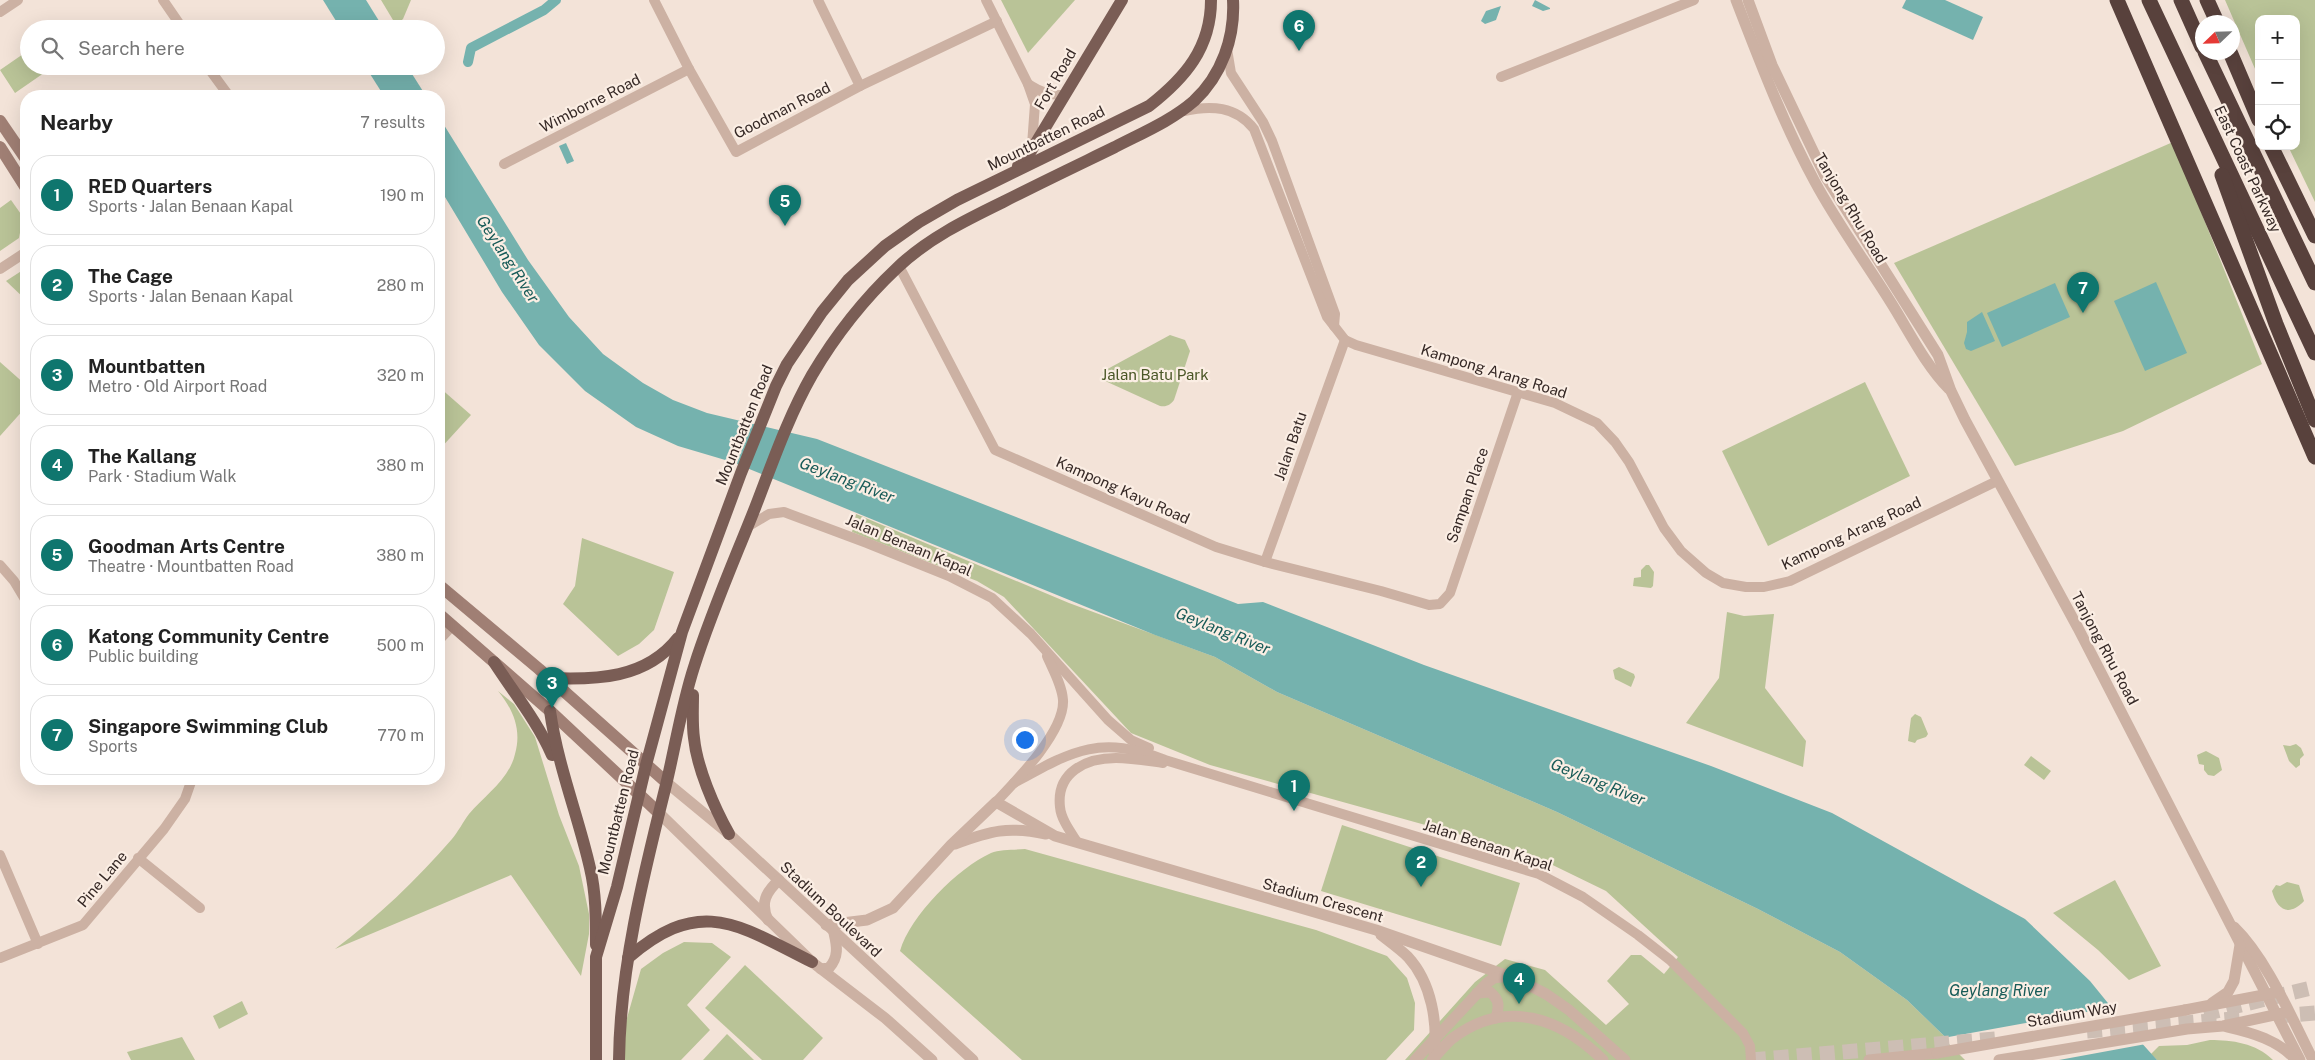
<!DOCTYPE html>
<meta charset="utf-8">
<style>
:root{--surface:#fff;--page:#f6f6f6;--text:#222;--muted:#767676;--line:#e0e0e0;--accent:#0f766e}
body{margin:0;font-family:"Public Sans",sans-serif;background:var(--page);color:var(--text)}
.controls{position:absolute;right:15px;top:15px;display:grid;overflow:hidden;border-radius:10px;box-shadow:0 5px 20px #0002}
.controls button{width:45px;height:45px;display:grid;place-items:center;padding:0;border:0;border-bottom:1px solid var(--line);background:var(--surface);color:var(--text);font:25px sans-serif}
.compass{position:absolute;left:2195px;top:15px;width:45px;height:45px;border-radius:50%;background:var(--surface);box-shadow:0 5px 20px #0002;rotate:247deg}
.you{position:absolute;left:1024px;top:739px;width:18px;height:18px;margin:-12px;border:4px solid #fff;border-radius:50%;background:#1a73e8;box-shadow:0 0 0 8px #1a73e833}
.badge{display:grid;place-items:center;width:32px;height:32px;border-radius:50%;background:var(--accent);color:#fff;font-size:16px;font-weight:700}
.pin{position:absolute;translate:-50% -41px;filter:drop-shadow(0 1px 2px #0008)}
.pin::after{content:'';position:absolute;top:26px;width:18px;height:15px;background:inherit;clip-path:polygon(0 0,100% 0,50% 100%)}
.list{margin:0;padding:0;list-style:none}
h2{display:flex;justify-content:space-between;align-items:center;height:65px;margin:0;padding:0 20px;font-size:21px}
h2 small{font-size:16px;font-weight:400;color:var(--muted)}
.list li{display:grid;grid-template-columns:32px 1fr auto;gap:15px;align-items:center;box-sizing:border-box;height:80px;margin:0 10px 10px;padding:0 10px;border:1px solid var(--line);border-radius:20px}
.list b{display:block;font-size:19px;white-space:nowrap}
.list p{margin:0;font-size:16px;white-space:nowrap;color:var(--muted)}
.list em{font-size:16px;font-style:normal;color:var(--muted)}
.icon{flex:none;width:28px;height:28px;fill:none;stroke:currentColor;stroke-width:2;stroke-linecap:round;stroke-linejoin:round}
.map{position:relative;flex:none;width:2315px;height:1060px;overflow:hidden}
.search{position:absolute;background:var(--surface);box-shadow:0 5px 20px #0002;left:20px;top:20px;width:425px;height:55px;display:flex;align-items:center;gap:12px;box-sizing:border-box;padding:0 18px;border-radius:28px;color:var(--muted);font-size:19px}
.panel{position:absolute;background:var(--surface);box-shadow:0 5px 20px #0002;left:20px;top:90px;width:425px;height:695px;border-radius:20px}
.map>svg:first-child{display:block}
.green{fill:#b9c397}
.water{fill:#75b2ae}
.pier{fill:#f3e3d8}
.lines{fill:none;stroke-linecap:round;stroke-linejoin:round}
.canal{stroke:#75b2ae;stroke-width:10}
.motorway-tunnel{stroke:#cdbeb4;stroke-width:15;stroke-dasharray:15 8;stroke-linecap:butt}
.minor{stroke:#ccb1a3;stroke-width:10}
.tertiary{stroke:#ccb1a3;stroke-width:11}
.secondary{stroke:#a07f74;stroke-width:12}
.primary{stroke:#7a5d55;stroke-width:12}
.motorway{stroke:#58413c;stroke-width:15}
.tertiary-bridge{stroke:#ccb1a3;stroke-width:11}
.labels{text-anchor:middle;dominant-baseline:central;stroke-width:4.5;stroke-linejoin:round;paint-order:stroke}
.street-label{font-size:15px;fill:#362926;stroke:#fbeee4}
.park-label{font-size:15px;fill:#4b5727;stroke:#fbeee4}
.water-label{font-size:16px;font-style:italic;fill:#185b58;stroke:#fbeee4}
</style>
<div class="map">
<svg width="2315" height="1060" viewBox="0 0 2315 1060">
<rect width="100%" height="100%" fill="#f3e3d8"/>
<g class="green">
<polygon points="381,0 411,0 403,19 396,25"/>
<polygon points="1001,0 1075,0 1028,53"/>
<polygon points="2225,0 2315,0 2315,202 2288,146 2296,146 2296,19 2259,19 2259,78"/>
<polygon points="29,50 29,66 54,66 15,93 0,70"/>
<polygon points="2173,142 2262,364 2123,431 2015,466 1894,263"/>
<polygon points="11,200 23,217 19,238 0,251 0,208"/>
<polygon points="26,268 26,300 6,281"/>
<path d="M1170 335 1185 340 1190 351 1174 400C1170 405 1167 407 1160 406L1103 380 1102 372Z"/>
<polygon points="0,362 26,385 26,407 0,436"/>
<polygon points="1865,382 1910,476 1768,546 1722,451"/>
<polygon points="439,387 471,415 439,450"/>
<polygon points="856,514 1069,603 1215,657 1277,692 1557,812 1758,909 1840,952 1907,1000 1969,1060 1405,1060 1475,982 1505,959 1545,970 1606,1025 1629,1004 1607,981 1631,955 1641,955 1664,974 1678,957 1606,891 1530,854 1210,765 1131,733 1004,597 977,581 852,532"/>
<polygon points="582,538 674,572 654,630 639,644 618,656 563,604 575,586"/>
<polygon points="1646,565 1649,565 1654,572 1653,586 1651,588 1633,586 1634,578 1641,577 1641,570"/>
<polygon points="1727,612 1744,616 1774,614 1765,688 1806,741 1803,767 1686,723 1719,678"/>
<polygon points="1619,667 1634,674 1635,677 1631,687 1615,679 1613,670"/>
<path d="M498 691 514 704 535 737 559 815 579 866 589 914V934L581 976 511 875 335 949C377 918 417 879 452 839 458 832 463 822 469 814 485 795 509 780 515 754 522 730 513 709 498 691Z"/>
<polygon points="1915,714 1921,717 1928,734 1926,737 1917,740 1915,743 1908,741 1911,718"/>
<polygon points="2296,744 2301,748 2304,755 2300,759 2300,765 2296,768 2289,761 2283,745 2290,746"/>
<polygon points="2206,751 2219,758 2222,770 2214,776 2208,775 2204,770 2204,765 2199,764 2197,755"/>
<polygon points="2031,756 2051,771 2044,780 2024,765"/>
<polygon points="1342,825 1520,883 1501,946 1321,891"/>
<path d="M1025 849 1316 930 1387 956 1407 978 1415 1003 1414 1030 1386 1060H1022L900 951C910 916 958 868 991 853 1000 849 1015 850 1025 849Z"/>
<polygon points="2115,880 2161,966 2129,980 2098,950 2053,913"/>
<path d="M2287 882 2299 885 2304 901C2289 917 2277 910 2272 891L2276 885 2280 886Z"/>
<polygon points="684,942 712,943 731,957 687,1005 710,1030 681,1060 623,1060 621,1039 641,969 663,953"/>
<polygon points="745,965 823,1038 803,1060 762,1060 705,1008"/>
<polygon points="242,1001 248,1014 219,1029 213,1016"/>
<polygon points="727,1034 754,1060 703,1060"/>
<polygon points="182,1037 195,1060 131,1060 127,1052"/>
<path d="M2210 1040C2232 1040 2256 1043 2273 1060H2157L2151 1054 2159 1046 2187 1045Z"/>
</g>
<g class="water">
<polygon points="323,0 366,0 384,29 341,29"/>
<polygon points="1535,0 1550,8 1550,9 1543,11 1532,6"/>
<polygon points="1906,0 1945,0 1983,17 1973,40 1902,8"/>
<polygon points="1501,6 1496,20 1485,24 1481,21 1486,11"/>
<polygon points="365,66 407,66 426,96 384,96"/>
<polygon points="439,117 528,260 569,317 603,354 643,383 673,400 707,413 817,439 1238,604 1263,602 1424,665 1711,766 1832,813 2025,919 2090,981 2129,1029 2157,1060 1969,1060 1907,1000 1840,952 1758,909 1557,812 1277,692 1215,657 1155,635 732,462 678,446 636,427 585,391 539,345 502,292 439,187"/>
<polygon points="566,143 574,161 567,164 559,146"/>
<polygon points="2156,282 2187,353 2145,371 2114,301"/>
<polygon points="2055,283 2070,317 2002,347 1987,313"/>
<polygon points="1982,312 1995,341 1971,351 1966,349 1964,343 1967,332 1967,322"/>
</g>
<polygon class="pier" points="2114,1007 2146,1044 2059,1060 1965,1060 1943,1038"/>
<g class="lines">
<polyline class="canal" points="468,62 471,48 544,10 556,0"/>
<g class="motorway-tunnel">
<polyline points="2204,1014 2315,987"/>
<polyline points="2277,1016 2315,1013"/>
<polyline points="2087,1031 2246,1018"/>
<polyline points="1751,1060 1995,1039"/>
</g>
<g class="minor">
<polyline points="163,0 183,29"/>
<polyline points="654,0 689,69 736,152 860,86 997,21"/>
<polyline points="818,0 860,86"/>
<polyline points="986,0 1028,84 1035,104 1032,145"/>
<polyline points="0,12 18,0"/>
<polyline points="1227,49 1231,73 1263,122 1272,141 1335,314 1334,326"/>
<polyline points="207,66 229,96"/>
<polyline points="1501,77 1694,0"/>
<path d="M1028 84C1040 92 1049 95 1064 95"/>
<path d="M1184 111C1211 105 1236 106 1254 129L1327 317 1345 340 1356 345 1555 403 1597 423 1615 442 1629 462 1664 528 1681 551 1706 573 1723 583 1746 587H1764L1790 581 1997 481"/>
<polyline points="504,164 689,69"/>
<polyline points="899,266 995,450 1216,547 1265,562 1381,591 1429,605 1440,604 1450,593 1518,392"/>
<polyline points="0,269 26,252"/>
<polyline points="747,527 769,514 784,512 867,543 949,576 992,598 1031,634 1108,720 1131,740 1149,748"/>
<polyline points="1265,562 1345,340"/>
<polyline points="0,565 14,581 26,601"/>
<polyline points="439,640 452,626"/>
<path d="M1014 783C1072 751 1099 734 1165 760L1539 874 1583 897 1638 935 1670 960 1743 1033 1750 1046 1751 1060"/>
<path d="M996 802C1017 780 1065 731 1063 700 1062 685 1053 670 1047 656"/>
<path d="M1077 842C1070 831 1061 819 1060 807 1056 772 1086 758 1116 758 1131 758 1148 761 1163 763"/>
<polyline points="0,855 38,944"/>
<polyline points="138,858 200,908"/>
<polyline points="0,958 83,925 164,829 185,799 192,779"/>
</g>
<g class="tertiary">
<path d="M1736 0C1760 62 1783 123 1815 182 1837 223 1865 261 1890 301 1909 331 1924 363 1949 389"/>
<polyline points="1748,0 1772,65 1825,176 1938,355 1951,391 1965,420 2078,628 2300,1060"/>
<polyline points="666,782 729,834 973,1060"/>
<polyline points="659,813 812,962 885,1018 932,1060"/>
<path d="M955 844C991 831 1007 826 1046 834"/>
<path d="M768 920C760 903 766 892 779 880"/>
<polyline points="826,925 867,920 893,908 951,845 996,802 1055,836 1376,930 1517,979 1546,994 1569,1010 1625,1060"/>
<path d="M2234 927C2267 959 2292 1019 2313 1060"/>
<path d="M1381 935C1390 942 1400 949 1408 957 1432 983 1438 1024 1434 1057"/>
<path d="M821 969 829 968C839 957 837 946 834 933"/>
<path d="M1477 993 1490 992C1500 1000 1499 1007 1496 1018"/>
<polyline points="2212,1003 2228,992 2234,981 2240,945"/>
<polyline points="2185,1010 2274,993"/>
<path d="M2227 1027C2253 1033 2278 1040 2296 1060"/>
<polyline points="1415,1060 1487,983 1494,978 1507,976"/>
<path d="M1432 1060C1439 1053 1446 1043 1453 1038 1506 998 1561 1018 1603 1060"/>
<polyline points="1869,1060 1937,1053"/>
<polyline points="1999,1060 2187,1029 2223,1026 2288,1012"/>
</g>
<g class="secondary">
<polyline points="0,121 26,159"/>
<polyline points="0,147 26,188"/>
<polyline points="439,585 539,669 666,782"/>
<polyline points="439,614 550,711 659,813"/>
</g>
<g class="primary">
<polyline points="1018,166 1031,151 1122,0"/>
<path d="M494 662C514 693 537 721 552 755"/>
<path d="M549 678C596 680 646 679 678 638"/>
<path d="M693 695C693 709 692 724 694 738 697 768 714 807 729 834"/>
<path d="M550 711C558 767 578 815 590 868 596 893 596 919 596 945"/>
<path d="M628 958C701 895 738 925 812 962"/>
<path d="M596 1060V957L617 887 646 765 682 632 741 473 776 386 787 364 822 312 848 280 885 246 919 222 957 200 1149 106C1185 78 1211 48 1211 0"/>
<path d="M619 1060C620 969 643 877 665 789 675 749 681 707 694 667 711 613 734 561 755 508 772 464 788 417 812 375 835 336 864 299 897 268 927 239 966 220 1003 202 1040 183 1078 165 1115 147 1142 133 1171 121 1194 101 1222 75 1235 37 1233 0"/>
</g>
<g class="motorway">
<polyline points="2117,0 2315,457"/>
<polyline points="2149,0 2315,353"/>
<polyline points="2181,0 2202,47"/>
<polyline points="2207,0 2217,22"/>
<polyline points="2205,52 2315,283"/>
<polyline points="2230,52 2259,120"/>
<polyline points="2271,146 2315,236"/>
<polyline points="2222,175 2276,324 2315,420"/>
</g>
<polyline class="tertiary-bridge" points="1937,1053 2185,1010"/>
</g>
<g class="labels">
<g class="street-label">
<text transform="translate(1055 79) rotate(-60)">Fort Road</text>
<text transform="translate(590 103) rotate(-27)">Wimborne Road</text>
<text transform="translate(782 110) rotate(-27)">Goodman Road</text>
<text transform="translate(1046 138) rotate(-26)">Mountbatten Road</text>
<text transform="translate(2248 169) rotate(65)">East Coast Parkway</text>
<text transform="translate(1851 208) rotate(59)">Tanjong Rhu Road</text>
<text transform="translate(1494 371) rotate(17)">Kampong Arang Road</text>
<text transform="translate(744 425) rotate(-68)">Mountbatten Road</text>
<text transform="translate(1290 446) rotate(-71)">Jalan Batu</text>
<text transform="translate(1123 490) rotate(24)">Kampong Kayu Road</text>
<text transform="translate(1467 495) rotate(-71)">Sampan Place</text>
<text transform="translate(1851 533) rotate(-25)">Kampong Arang Road</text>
<text transform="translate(909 545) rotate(23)">Jalan Benaan Kapal</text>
<text transform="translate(2105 648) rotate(62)">Tanjong Rhu Road</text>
<text transform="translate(618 812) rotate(-76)">Mountbatten Road</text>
<text transform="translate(1488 845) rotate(18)">Jalan Benaan Kapal</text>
<text transform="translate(102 879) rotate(-50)">Pine Lane</text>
<text transform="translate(1323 900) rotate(16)">Stadium Crescent</text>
<text transform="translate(831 909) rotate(43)">Stadium Boulevard</text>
<text transform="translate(2072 1014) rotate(-10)">Stadium Way</text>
</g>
<g class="park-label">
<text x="1155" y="374">Jalan Batu Park</text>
</g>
<g class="water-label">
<text transform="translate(508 259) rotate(57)">Geylang River</text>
<text transform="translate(847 480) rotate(21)">Geylang River</text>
<text transform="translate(1223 631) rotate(22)">Geylang River</text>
<text transform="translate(1598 782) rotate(22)">Geylang River</text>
<text x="1999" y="990">Geylang River</text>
</g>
</g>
</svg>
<div class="controls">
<button>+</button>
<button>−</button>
<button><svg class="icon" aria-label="locate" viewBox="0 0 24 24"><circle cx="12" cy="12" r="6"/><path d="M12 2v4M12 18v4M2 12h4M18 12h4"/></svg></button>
</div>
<svg class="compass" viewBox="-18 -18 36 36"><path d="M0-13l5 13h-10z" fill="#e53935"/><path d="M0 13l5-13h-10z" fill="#767676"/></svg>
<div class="you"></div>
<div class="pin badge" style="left:1294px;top:811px">1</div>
<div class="pin badge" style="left:1421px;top:887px">2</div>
<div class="pin badge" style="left:552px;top:708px">3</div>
<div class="pin badge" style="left:1519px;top:1004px">4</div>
<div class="pin badge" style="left:785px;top:226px">5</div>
<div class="pin badge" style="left:1299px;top:51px">6</div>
<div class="pin badge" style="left:2083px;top:313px">7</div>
<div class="search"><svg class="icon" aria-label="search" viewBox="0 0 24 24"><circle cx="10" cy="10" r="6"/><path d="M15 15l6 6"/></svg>Search here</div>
<section class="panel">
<h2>Nearby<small>7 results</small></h2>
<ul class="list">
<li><span class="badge">1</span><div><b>RED Quarters</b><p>Sports · Jalan Benaan Kapal</p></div><em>190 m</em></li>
<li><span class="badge">2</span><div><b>The Cage</b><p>Sports · Jalan Benaan Kapal</p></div><em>280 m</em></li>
<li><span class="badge">3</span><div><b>Mountbatten</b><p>Metro · Old Airport Road</p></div><em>320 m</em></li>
<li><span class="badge">4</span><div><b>The Kallang</b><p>Park · Stadium Walk</p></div><em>380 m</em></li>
<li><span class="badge">5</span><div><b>Goodman Arts Centre</b><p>Theatre · Mountbatten Road</p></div><em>380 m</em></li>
<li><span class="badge">6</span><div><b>Katong Community Centre</b><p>Public building</p></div><em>500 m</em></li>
<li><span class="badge">7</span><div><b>Singapore Swimming Club</b><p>Sports</p></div><em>770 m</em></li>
</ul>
</section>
</div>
